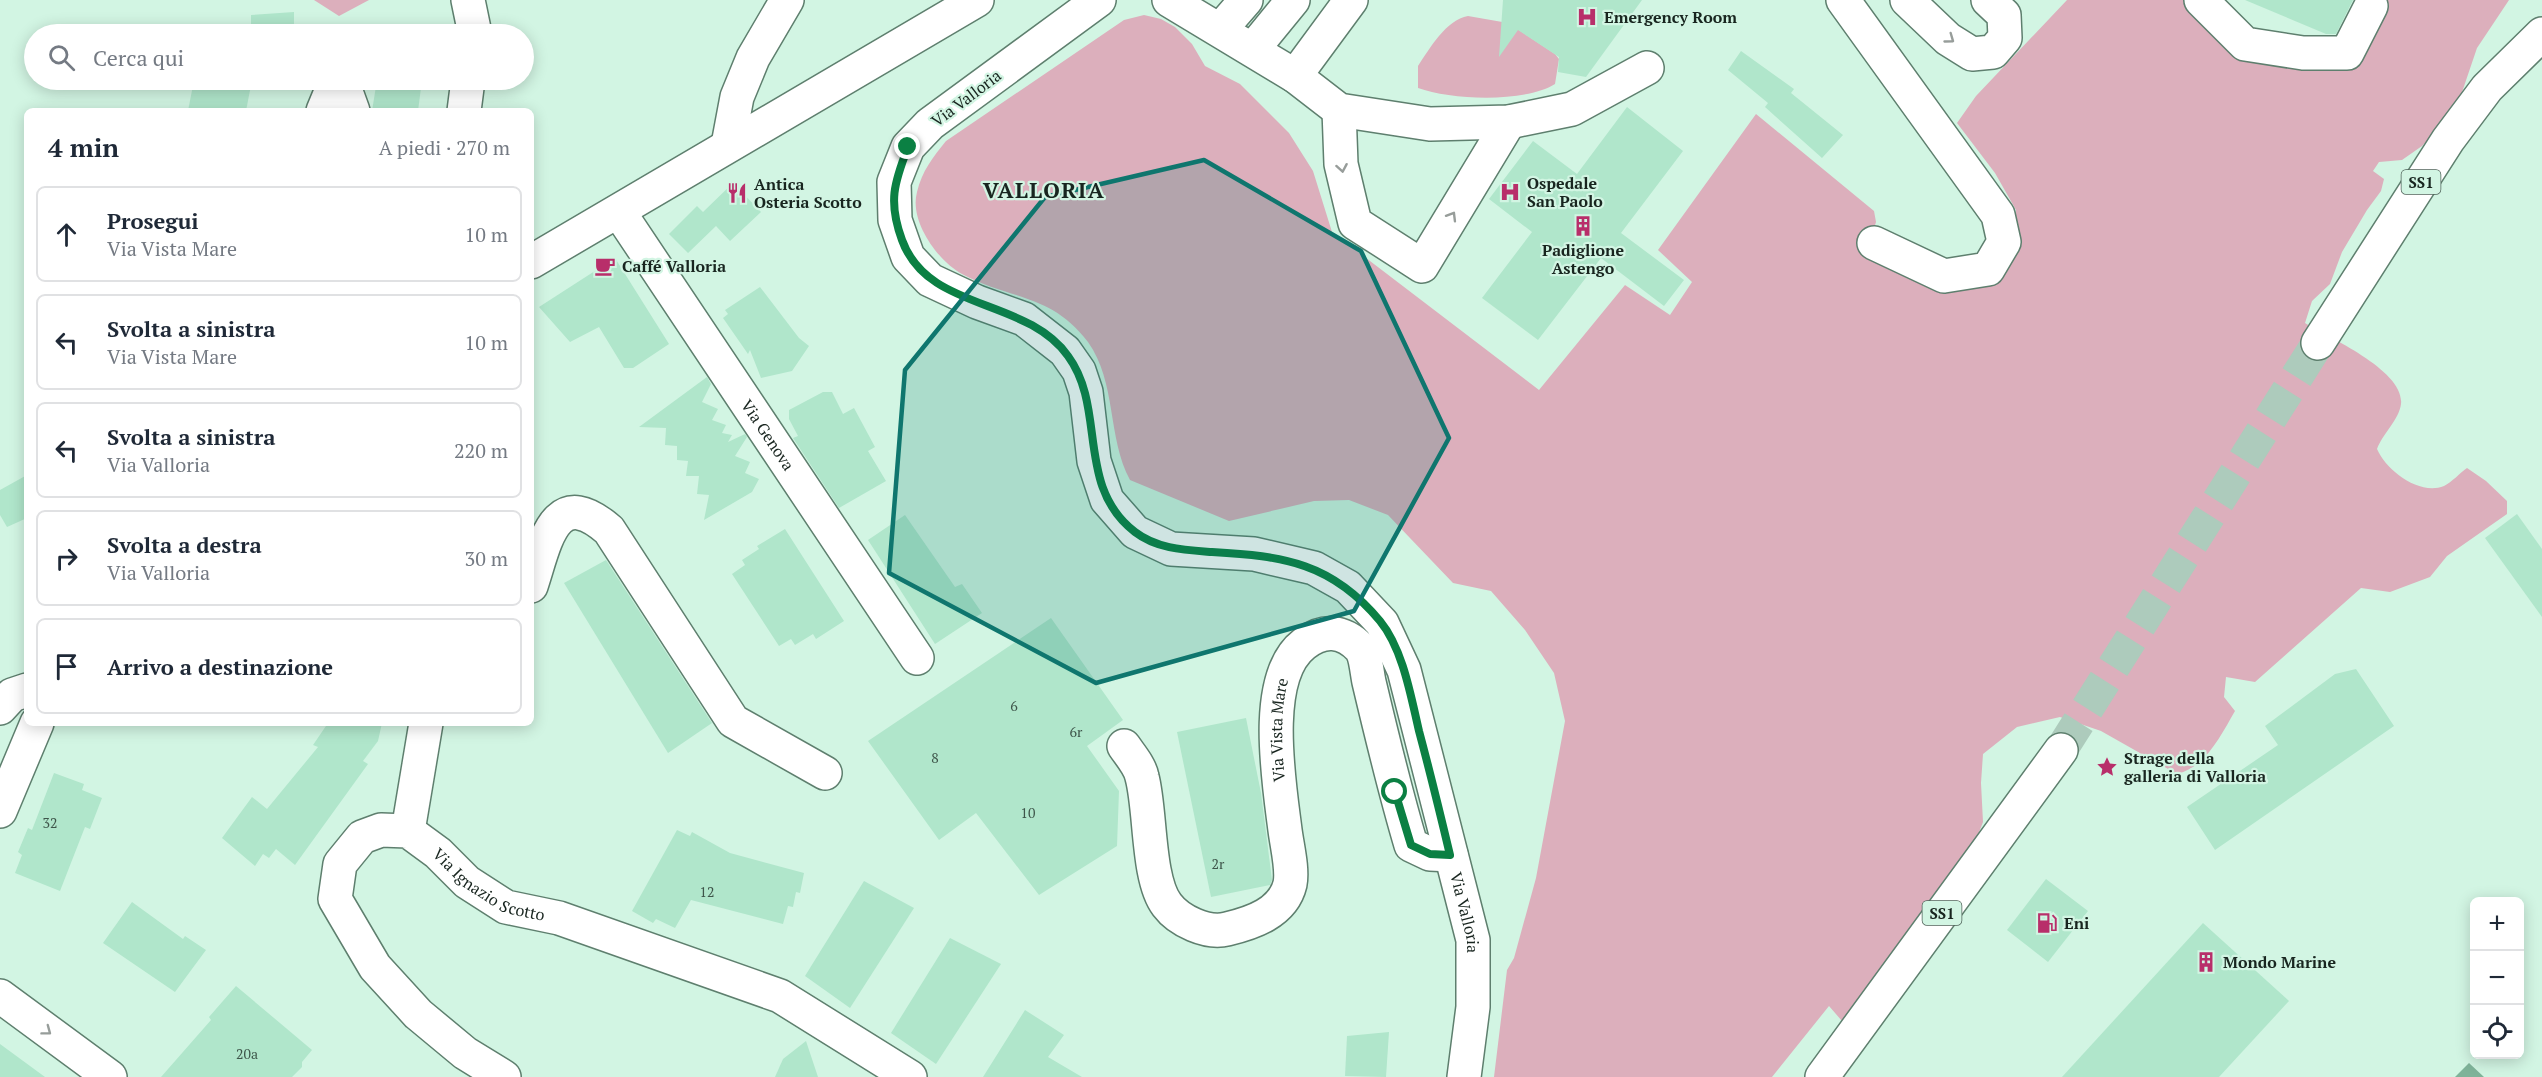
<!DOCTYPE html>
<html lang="it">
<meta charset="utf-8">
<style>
:root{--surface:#fff;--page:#f2f2f3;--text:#1f2937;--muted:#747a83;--line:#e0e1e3}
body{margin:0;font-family:"PT Serif",serif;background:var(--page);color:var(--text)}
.controls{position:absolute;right:18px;bottom:18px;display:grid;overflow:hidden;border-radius:9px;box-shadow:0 3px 15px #0003}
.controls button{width:54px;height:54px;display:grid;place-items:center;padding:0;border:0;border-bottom:2px solid var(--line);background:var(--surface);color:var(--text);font:30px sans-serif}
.stop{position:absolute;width:18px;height:18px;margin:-14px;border:4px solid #0b8043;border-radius:50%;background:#fff}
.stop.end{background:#0b8043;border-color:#fff;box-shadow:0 2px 6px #0008}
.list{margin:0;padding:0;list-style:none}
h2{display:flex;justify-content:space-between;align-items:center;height:78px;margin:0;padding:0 24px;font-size:26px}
h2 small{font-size:20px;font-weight:400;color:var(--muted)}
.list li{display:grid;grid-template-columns:39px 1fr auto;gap:18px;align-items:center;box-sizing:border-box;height:96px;margin:0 12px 12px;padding:0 12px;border:2px solid var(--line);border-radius:9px}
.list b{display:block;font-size:22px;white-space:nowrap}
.list p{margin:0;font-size:20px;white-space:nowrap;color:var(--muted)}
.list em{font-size:20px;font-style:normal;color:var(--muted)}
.icon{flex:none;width:33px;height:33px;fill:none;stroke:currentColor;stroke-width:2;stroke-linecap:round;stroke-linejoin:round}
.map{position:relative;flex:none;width:2542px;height:1077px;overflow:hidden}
.search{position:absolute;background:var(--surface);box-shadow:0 3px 15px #0003;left:24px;top:24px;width:510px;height:66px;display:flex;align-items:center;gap:15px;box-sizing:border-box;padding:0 21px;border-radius:33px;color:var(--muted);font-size:22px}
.panel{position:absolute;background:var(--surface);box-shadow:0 3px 15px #0003;left:24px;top:108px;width:510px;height:618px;border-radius:9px}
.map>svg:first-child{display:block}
.green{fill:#dcafbc}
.water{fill:#7fb399}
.building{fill:#b0e6cb}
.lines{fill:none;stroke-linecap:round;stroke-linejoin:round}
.major-tunnel{stroke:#adcbbc;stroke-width:33;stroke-dasharray:33 16;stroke-linecap:butt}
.minor-casing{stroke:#5e7f6e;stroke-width:36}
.major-casing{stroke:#5e7f6e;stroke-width:36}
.minor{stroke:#fff;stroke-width:33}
.major{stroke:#fff;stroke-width:33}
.oneway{stroke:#979d9a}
.route{stroke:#0b8043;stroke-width:8}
.marked{fill:#0f766e;fill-opacity:0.2;stroke:#0f766e;stroke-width:4.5;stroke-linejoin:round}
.labels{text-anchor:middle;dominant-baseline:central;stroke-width:4.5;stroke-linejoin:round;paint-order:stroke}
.number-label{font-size:14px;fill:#3e554a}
.shield{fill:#d2f5e3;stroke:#50635a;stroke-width:1.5}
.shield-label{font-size:15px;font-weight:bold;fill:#18251f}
.poi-label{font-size:16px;font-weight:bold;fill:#18251f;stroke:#d2f5e3;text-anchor:start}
.street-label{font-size:16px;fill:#18251f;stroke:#d2f5e3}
.district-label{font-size:22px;font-weight:bold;letter-spacing:1.5px;fill:#18251f;stroke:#d2f5e3}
</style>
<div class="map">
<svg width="2542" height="1077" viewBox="0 0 2542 1077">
<rect width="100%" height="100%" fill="#d2f5e3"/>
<g class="green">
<polygon points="314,0 369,0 339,16"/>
<path d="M2067 0H2189L2197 11 2346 61 2382 0H2509L2477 48 2459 101 2447 121 2422 146 2402 160 2379 162 2373 171 2384 179 2381 191 2367 210 2342 252 2330 284 2312 301 2305 323C2330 338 2405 371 2401 404 2399 420 2383 433 2377 449 2386 470 2419 496 2444 486 2452 482 2460 473 2467 468L2486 481 2507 501V514L2447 556 2430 577 2390 592 2361 588 2255 682 2226 677 2224 697 2235 711C2221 735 2206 767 2177 774L2101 731 2060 717 2017 727 1983 754 1981 783 1983 822 1969 858 1842 1021 1829 1006 1772 1077H1494L1507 970 1514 958 1536 878 1565 721 1554 673 1525 630 1491 591 1453 583 1388 515 1349 500 1314 501 1229 521 1130 480C1107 437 1117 383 1088 342 1051 293 1010 300 962 274 938 261 909 221 917 192 922 171 933 157 946 141L1124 20 1144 15 1161 19 1175 27 1192 44 1205 66 1240 84 1289 133 1313 171 1332 232 1539 390 1625 285 1670 315 1692 282 1658 250 1756 114 1874 211 1876 222 1866 253C1891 266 1945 306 1971 286 1987 275 2000 258 2014 245L2016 210 1995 173 1957 123 1976 96Z"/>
<path d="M1468 16 1508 23 1555 54 1559 59 1555 84C1525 103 1451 100 1418 88V66C1430 48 1446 20 1468 16Z"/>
</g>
<polygon class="water" points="2469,1063 2484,1077 2455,1077"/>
<g class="building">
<polygon points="1503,0 1642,0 1586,77 1558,72 1559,57 1518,30 1499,57"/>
<polygon points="2245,0 2353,0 2336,34 2326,34"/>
<polygon points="294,12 294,34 251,34 251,15"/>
<polygon points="1741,51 1794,89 1791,93 1843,135 1822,158 1765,107 1768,103 1728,70"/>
<polygon points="194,80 252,80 246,111 188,111"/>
<polygon points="377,80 422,80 418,111 372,111"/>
<polygon points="1627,107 1683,151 1621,233 1684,280 1664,306 1601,258 1538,340 1482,298 1532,232 1489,199 1533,141 1577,174"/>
<polygon points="733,183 761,212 730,241 716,226 688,253 669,234 697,206 703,212"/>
<polygon points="615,258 669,344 633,368 624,368 599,327 570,342 539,307"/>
<polygon points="760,287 799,338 809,346 792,371 761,378 750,350 748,354 723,318 728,314 725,310"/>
<polygon points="707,377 711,384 702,402 718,409 712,420 726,425 722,433 732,435 728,442 745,434 747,437 735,456 750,462 745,473 759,479 752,492 704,520 709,495 697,494 699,476 686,476 688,461 677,460 677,446 665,445 666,428 639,427"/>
<polygon points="823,392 832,392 843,414 854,408 875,447 868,451 886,481 839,508 793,438 798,436 789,419 789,410"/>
<polygon points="27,475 27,518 7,527 0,515 0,490"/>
<polygon points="2517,514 2542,549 2542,617 2485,538"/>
<polygon points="905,515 955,587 962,584 982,613 935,644 868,540"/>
<polygon points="785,529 844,621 816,639 813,634 795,645 791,639 779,646 732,574 745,565 742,560 759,549 757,546"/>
<polygon points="606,560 712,723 668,753 564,583"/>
<polygon points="1051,618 1123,720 1087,746 1119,791 1117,846 1039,895 976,813 939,840 868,741"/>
<polygon points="2356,669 2394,726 2215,850 2187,807 2278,745 2265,726 2335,674"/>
<polygon points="1246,718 1261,793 1272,880 1270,885 1211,897 1177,732"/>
<polygon points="328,723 382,723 378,741 363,761 368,764 295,865 276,849 269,858 263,854 255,866 222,838 252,797 267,809 318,747 313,745"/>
<polygon points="54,773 84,784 82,790 102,798 90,829 85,827 60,891 15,873 22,855 18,852 28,828 32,830"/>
<polygon points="677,830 690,836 692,832 730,853 804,873 800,893 796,892 793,907 788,906 783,924 691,900 675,928 656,919 653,923 632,911"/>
<polygon points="2046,879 2088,911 2048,962 2007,930"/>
<polygon points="864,881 914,908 850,1008 805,976"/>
<polygon points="132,902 183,939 185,936 206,950 175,992 103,943"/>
<polygon points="2203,923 2289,1001 2219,1077 2062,1077"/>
<polygon points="950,938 1001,964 936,1064 891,1033"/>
<polygon points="236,986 312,1050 302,1062 302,1067 292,1077 161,1077 211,1020 209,1017"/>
<polygon points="1025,1010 1064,1035 1048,1057 1082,1077 983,1077"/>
<polygon points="1389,1032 1386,1077 1345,1076 1347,1036"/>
<polygon points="806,1041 818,1077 775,1077 783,1059"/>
<polygon points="0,1044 45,1077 0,1077"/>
</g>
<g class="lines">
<polyline class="major-tunnel" points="2061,750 2318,343"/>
<g class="minor-casing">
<g id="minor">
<polyline points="468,0 475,34"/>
<path id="s1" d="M1099 0 930 124 908 147 894 182 895 220 908 257 930 280 977 302 1024 319 1065 351 1079 371 1086 392 1094 461 1107 500 1135 532 1171 549 1254 554 1314 568 1348 587 1382 623 1404 670 1473 940V1007L1464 1077"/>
<polyline points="1169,0 1295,76 1339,110 1430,124 1509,122 1572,109 1647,68"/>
<polyline points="1843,0 1998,215 2004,242 1988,269 1944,276 1874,243"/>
<polyline points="1907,0 1948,39 1972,54 1993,52 2005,38 2004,15 1988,0"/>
<polyline points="2201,0 2245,44 2303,53 2347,53 2371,6"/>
<polyline points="1220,30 1246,0"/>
<polyline points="1253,49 1293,0"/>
<polyline points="1295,76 1351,0"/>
<polyline points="1339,110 1341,164 1355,223 1422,266 1509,122"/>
<polyline points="323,111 335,82 344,86 353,111"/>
<polyline points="464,111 468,80"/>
<polyline points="728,145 737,97 753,58 787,0"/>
<path id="s2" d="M619 212 917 658"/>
<polyline points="531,262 977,0"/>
<path d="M531 586C545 544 554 482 609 530L733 721 825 773"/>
<polyline points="0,708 12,695 27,690"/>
<path id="s3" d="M1124 746C1130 755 1140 766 1142 777 1151 810 1147 879 1167 905 1179 921 1207 934 1227 929 1252 923 1283 913 1290 884 1293 869 1287 846 1285 830 1279 782 1261 677 1304 644 1323 629 1343 630 1360 648 1366 655 1367 673 1369 682 1382 737 1395 791 1411 845L1430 854 1451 855"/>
<polyline points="0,811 37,723"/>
<polyline points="408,831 426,723"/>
<polyline points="0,996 110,1077"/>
<path id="s4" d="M504 1077 465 1053 418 1014 375 967 335 899 340 864 362 837 381 830 408 831 438 853 467 882 506 907 559 918 780 996 910 1077"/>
</g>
</g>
<g class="major-casing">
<g id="major">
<polyline points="2318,343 2448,140 2487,88 2542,34"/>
<polyline points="1822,1077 2061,750"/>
</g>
</g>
<use href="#minor" class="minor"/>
<use href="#major" class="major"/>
</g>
<defs><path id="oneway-chevron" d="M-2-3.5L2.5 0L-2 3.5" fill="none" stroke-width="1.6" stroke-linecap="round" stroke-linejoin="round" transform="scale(1.5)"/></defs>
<g class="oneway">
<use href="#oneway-chevron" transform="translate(1950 39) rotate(36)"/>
<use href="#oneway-chevron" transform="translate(1342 168) rotate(80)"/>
<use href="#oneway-chevron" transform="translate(1452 216) rotate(-59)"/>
<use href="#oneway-chevron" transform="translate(47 1031) rotate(37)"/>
</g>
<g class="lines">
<path class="route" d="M908 147C894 183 888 202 902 240 928 312 1026 297 1068 356 1107 409 1075 486 1135 532 1157 549 1185 550 1212 552 1284 556 1332 563 1380 621 1403 649 1411 697 1419 731 1430 772 1440 813 1450 855L1430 854 1411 845 1395 792"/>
</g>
<path class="marked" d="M1204 160 1361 251 1449 438 1354 611 1096 683 889 573 905 370 1045 197Z"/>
<defs>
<g id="hospital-bare" transform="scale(1.62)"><path d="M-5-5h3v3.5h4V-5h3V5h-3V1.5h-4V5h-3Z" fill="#b82e6a" stroke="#d2f5e3" stroke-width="2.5" paint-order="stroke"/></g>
<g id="restaurant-bare" transform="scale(1.62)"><path d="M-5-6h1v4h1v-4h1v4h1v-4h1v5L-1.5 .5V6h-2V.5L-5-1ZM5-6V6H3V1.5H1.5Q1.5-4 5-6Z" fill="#b82e6a" stroke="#d2f5e3" stroke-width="2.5" paint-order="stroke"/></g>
<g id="building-bare" transform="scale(1.62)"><path d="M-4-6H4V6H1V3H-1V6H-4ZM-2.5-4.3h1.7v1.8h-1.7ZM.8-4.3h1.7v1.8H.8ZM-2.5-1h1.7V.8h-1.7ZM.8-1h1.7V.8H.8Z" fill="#b82e6a" stroke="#d2f5e3" stroke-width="2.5" paint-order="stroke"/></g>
<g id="cafe-bare" transform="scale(1.62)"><path d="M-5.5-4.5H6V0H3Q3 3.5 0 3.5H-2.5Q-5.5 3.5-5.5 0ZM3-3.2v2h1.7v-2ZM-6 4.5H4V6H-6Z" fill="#b82e6a" stroke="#d2f5e3" stroke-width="2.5" paint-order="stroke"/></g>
<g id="sight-bare" transform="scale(1.62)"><path d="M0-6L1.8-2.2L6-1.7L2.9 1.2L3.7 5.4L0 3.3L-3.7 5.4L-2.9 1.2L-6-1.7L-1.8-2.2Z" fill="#b82e6a" stroke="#d2f5e3" stroke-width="2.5" paint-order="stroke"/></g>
<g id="fuel-bare" transform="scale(1.62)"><path d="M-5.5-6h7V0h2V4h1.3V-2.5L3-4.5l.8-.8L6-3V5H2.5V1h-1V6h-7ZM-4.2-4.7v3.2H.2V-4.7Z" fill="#b82e6a" stroke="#d2f5e3" stroke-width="2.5" paint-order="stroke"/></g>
</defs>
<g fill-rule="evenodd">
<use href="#hospital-bare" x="1587" y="17"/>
<use href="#hospital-bare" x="1510" y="192"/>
<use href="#restaurant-bare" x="737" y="193"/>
<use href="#building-bare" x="1583" y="226"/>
<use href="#cafe-bare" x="605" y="266"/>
<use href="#sight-bare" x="2107" y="767"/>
<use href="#fuel-bare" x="2047" y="923"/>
<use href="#building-bare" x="2206" y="962"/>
</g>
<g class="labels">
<g class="number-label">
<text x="1014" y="705">6</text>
<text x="1076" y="731">6r</text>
<text x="935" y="757">8</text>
<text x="1028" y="812">10</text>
<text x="50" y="822">32</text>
<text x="1218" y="863">2r</text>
<text x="707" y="891">12</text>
<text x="247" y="1053">20a</text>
</g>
<g class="shield">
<rect x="2401.5" y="170" width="39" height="24" rx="4.5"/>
<rect x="1922.5" y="901" width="39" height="24" rx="4.5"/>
</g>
<g class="shield-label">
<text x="2421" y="182">SS1</text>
<text x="1942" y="913">SS1</text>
</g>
<g class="poi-label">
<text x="1604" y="17">Emergency Room</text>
<text x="1527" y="183">Ospedale<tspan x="1527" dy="18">San Paolo</tspan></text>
<text x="754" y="184">Antica<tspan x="754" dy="18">Osteria Scotto</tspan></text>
<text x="1583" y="250" text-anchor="middle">Padiglione<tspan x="1583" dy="18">Astengo</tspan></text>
<text x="622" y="266">Caffé Valloria</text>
<text x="2124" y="758">Strage della<tspan x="2124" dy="18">galleria di Valloria</tspan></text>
<text x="2064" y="923">Eni</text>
<text x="2223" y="962">Mondo Marine</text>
</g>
<g class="street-label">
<text transform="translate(966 98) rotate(-37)">Via Valloria</text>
<text stroke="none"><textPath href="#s2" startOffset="268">Via Genova</textPath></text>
<text stroke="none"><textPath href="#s3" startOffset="472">Via Vista Mare</textPath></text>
<text stroke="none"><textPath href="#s4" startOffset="466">Via Ignazio Scotto</textPath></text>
<text stroke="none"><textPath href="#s1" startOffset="1317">Via Valloria</textPath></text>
</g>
<g class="district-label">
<text x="1044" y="189">VALLORIA</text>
</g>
</g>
</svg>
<div class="controls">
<button>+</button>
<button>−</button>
<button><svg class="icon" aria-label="locate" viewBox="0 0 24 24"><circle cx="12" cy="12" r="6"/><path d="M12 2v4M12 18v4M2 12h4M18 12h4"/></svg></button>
</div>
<div class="stop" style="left:1395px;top:792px"></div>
<div class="stop end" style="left:908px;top:147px"></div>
<div class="search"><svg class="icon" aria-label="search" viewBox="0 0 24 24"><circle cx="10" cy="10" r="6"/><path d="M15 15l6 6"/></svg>Cerca qui</div>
<section class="panel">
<h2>4 min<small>A piedi · 270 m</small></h2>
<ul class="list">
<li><svg class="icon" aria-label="ahead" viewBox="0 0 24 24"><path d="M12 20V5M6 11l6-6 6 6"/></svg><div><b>Prosegui</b><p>Via Vista Mare</p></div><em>10 m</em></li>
<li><svg class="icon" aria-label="left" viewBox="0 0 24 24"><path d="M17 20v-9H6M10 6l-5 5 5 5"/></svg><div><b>Svolta a sinistra</b><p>Via Vista Mare</p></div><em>10 m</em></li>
<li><svg class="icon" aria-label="left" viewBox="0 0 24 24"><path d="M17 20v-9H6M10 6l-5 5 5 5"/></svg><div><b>Svolta a sinistra</b><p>Via Valloria</p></div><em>220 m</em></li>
<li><svg class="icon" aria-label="right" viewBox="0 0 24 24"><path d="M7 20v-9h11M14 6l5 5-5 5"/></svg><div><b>Svolta a destra</b><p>Via Valloria</p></div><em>30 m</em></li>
<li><svg class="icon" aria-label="arrive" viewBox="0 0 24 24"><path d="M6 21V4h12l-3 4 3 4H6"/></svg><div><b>Arrivo a destinazione</b></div></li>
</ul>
</section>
</div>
